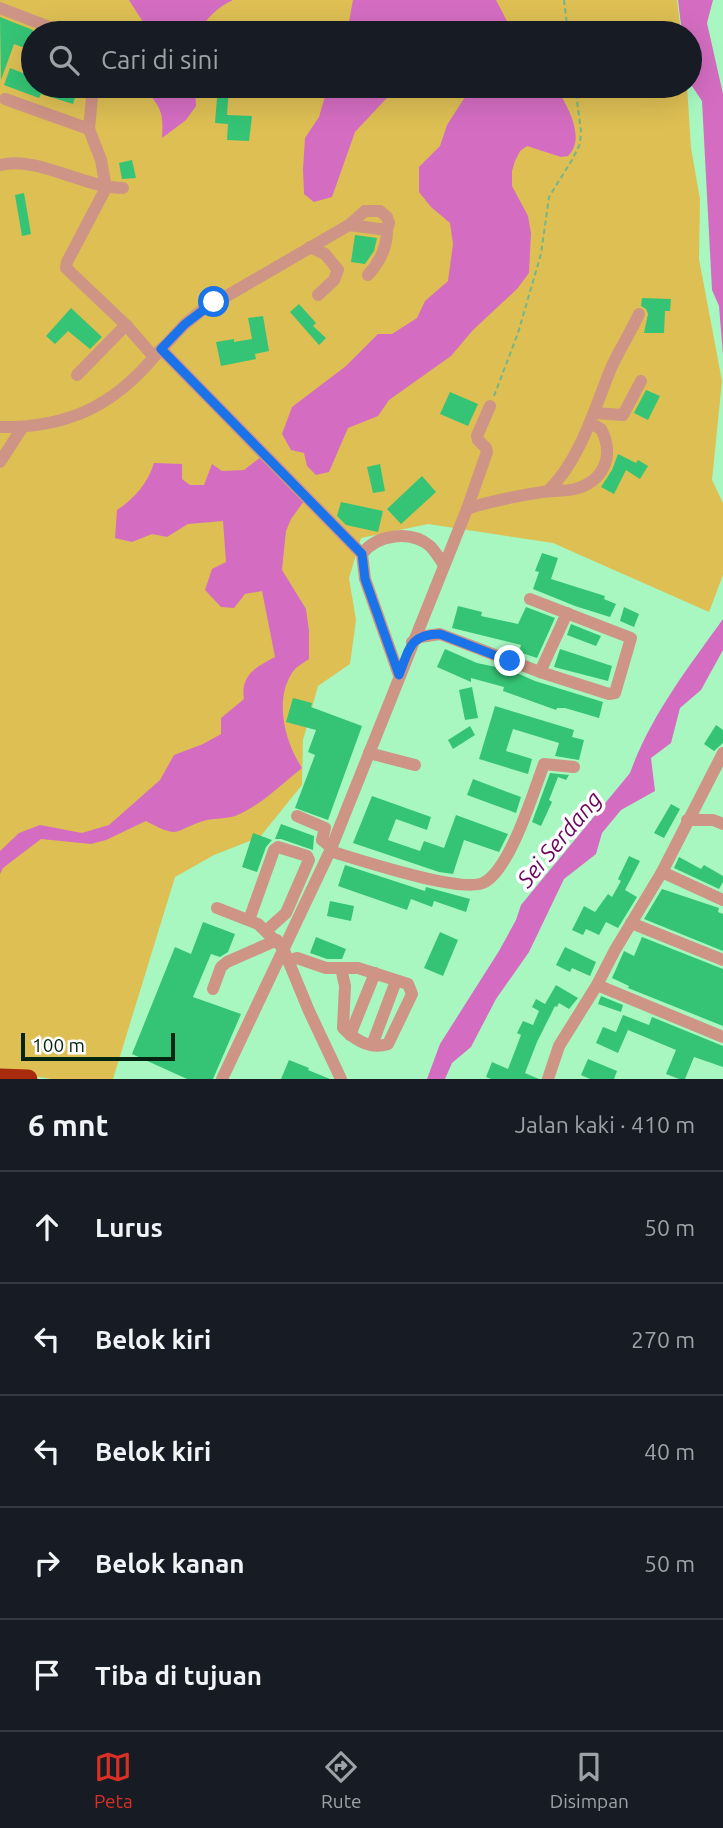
<!DOCTYPE html>
<html lang="id">
<meta charset="utf-8">
<style>
:root{--surface:#171b24;--page:#20242c;--text:#f1f3f6;--muted:#9ea1a6;--line:#363941;--accent:#d93025}
body{margin:0;font-family:Ubuntu,sans-serif;background:var(--page);color:var(--text)}
.scale{position:absolute;left:21px;bottom:18px;width:154px;box-sizing:border-box;padding-left:7px;border:4px solid #042511;border-top:0;font-size:19px;line-height:24px;white-space:nowrap;color:#042511;-webkit-text-stroke:5px #fff;paint-order:stroke}
.stop{position:absolute;width:21px;height:21px;margin:-16px;border:5px solid #1a73e8;border-radius:50%;background:#fff}
.stop.end{background:#1a73e8;border-color:#fff;box-shadow:0 2px 7px #0008}
.list{margin:0;padding:0;list-style:none}
h2{display:flex;justify-content:space-between;align-items:center;height:91px;margin:0;padding:0 28px;font-size:30px}
h2 small{font-size:23px;font-weight:400;color:var(--muted)}
.list li{display:grid;grid-template-columns:46px 1fr auto;gap:21px;align-items:center;box-sizing:border-box;height:112px;padding:0 28px;border-top:2px solid var(--line)}
.list b{display:block;font-size:26px;white-space:nowrap}
.list em{font-size:23px;font-style:normal;color:var(--muted)}
.icon{flex:none;width:38px;height:38px;fill:none;stroke:currentColor;stroke-width:2;stroke-linecap:round;stroke-linejoin:round}
.map{position:relative;flex:none;width:723px;height:1079px;overflow:hidden}
.search{position:absolute;background:var(--surface);box-shadow:0 7px 28px #0002;left:21px;right:21px;top:21px;height:77px;display:flex;align-items:center;gap:18px;box-sizing:border-box;padding:0 24px;border-radius:38px;color:var(--muted);font-size:26px}
.sheet{height:651px;background:var(--surface)}
nav{display:flex;justify-content:space-around;align-items:center;box-sizing:border-box;height:98px;border-top:2px solid var(--line);background:var(--surface);font-size:19px;color:var(--muted)}
nav a{display:grid;justify-items:center;gap:4px}
nav .on{color:var(--accent)}
.map>svg:first-child{display:block}
.green{fill:#ddbf54}
.water{fill:#d46dc2}
.building{fill:#35c475}
.lines{fill:none;stroke-linecap:round;stroke-linejoin:round}
.path{stroke:#74b589;stroke-width:2;stroke-dasharray:5 3.5;stroke-linecap:butt}
.minor{stroke:#ce9486;stroke-width:12}
.highway{stroke:#a82b0d;stroke-width:19}
.route{stroke:#1a73e8;stroke-width:9}
.labels{text-anchor:middle;dominant-baseline:central;stroke-width:7;stroke-linejoin:round;paint-order:stroke}
.water-label{font-size:23px;font-style:italic;fill:#69055e;stroke:#fff}
</style>
<div class="map">
<svg width="723" height="1079" viewBox="0 0 723 1079">
<rect width="100%" height="100%" fill="#a8f7c1"/>
<polygon class="green" points="0,0 677,0 681,33 33,33 33,86 687,86 691,148 700,199 699,259 722,381 712,480 723,503 723,575 709,612 553,543 428,524 361,538 349,578 356,620 350,664 318,686 303,740 302,785 260,837 214,855 175,877 113,1079 52,1079 17,1074 0,1075"/>
<g class="water">
<path d="M129 0H233C218 7 206 18 199 33H150Z"/>
<polygon points="353,0 496,0 508,23 519,33 347,33"/>
<polygon points="678,0 713,0 707,23 723,94 723,355 719,306 712,290 702,101 690,83 690,33 682,33"/>
<path d="M141 86H195L196 106 186 120 162 138C164 111 160 105 141 86Z"/>
<polygon points="328,86 398,86 355,132 332,197 314,202 304,194 303,169 305,138 319,117"/>
<path d="M472 86H556C566 105 587 137 568 156L561 157 527 146 520 151 515 161 512 171V186L528 216 531 233 529 273 517 289 473 330 451 356 389 400 378 416 348 428 329 472 316 475 307 466 304 453 291 450 282 434 292 407 346 366 378 334H392L417 318 425 301 448 281 453 244 450 223 431 207 419 192V167L440 146 447 125Z"/>
<path d="M261 457 307 497 291 519 286 531 282 570 306 609 309 631V659C303 663 296 667 292 673 274 701 285 742 302 768 282 784 259 807 235 816 226 819 216 818 207 820 173 829 183 841 146 821L106 840 91 844 41 839 3 868 0 874V851L19 833 40 825 82 833 109 825 160 780 174 755 203 744 221 734V718L244 699C240 675 256 667 275 657L262 591 245 594 234 608 221 607 205 590 212 569 226 562 223 521 188 524 167 537 152 534 132 542 115 538 117 510C134 499 148 483 154 463L182 464V479L190 485H204L212 464 222 471 244 470Z"/>
<path d="M723 619V650L701 690 680 708 671 743 651 758 655 791 621 810 602 833 596 854 564 879 529 952 496 999 471 1047 452 1063 445 1079H427L440 1044 499 951 516 920 521 905 630 773C651 715 688 668 723 619Z"/>
</g>
<g class="building">
<polygon points="0,17 33,30 33,51 14,44 1,80"/>
<polygon points="10,68 33,77 33,86 79,86 73,104 41,94 39,98 4,85"/>
<polygon points="218,86 229,86 227,115 252,116 249,141 227,140 228,124 215,123"/>
<polygon points="132,160 136,178 122,179 119,163"/>
<polygon points="24,193 31,234 22,236 15,195"/>
<polygon points="355,235 377,238 374,251 365,264 351,262"/>
<polygon points="642,298 671,299 670,311 665,311 664,333 644,333 648,314 646,309 641,306"/>
<polygon points="299,304 316,323 313,326 326,338 319,345 290,312"/>
<polygon points="71,308 102,337 90,349 68,331 55,344 46,336"/>
<polygon points="263,316 269,351 255,354 256,359 221,366 216,342 234,339 234,342 252,339 248,318"/>
<polygon points="646,390 660,396 648,420 634,413"/>
<polygon points="450,392 478,404 468,426 440,414"/>
<polygon points="618,454 636,463 638,460 648,466 640,479 626,470 614,494 601,487 612,470"/>
<polygon points="380,464 385,491 373,493 367,467"/>
<polygon points="422,476 436,492 401,524 387,509"/>
<polygon points="341,502 383,511 378,532 346,525 337,516"/>
<polygon points="542,553 558,558 551,579 605,596 604,599 616,604 610,617 575,606 533,589 539,572 535,571"/>
<polygon points="458,606 482,612 481,616 518,624 526,607 555,618 537,658 519,652 521,645 452,628"/>
<polygon points="624,607 639,614 634,627 620,621"/>
<polygon points="571,624 601,636 596,646 567,635"/>
<polygon points="445,649 477,663 510,670 535,681 603,702 599,718 565,708 557,708 556,710 503,691 504,687 471,678 471,682 437,667"/>
<polygon points="560,649 612,666 608,681 554,667"/>
<polygon points="472,687 478,718 465,720 459,690"/>
<polygon points="293,698 312,703 311,707 362,726 328,820 295,808 315,755 308,752 316,730 286,722"/>
<polygon points="495,706 574,730 572,737 584,740 579,760 555,756 559,743 513,729 506,751 532,759 528,774 479,759"/>
<polygon points="716,725 723,730 723,743 714,751 704,744"/>
<polygon points="470,726 475,735 453,749 448,740"/>
<polygon points="550,773 569,775 566,780 558,777 549,800 552,802 541,826 532,822"/>
<polygon points="473,779 521,797 516,813 467,795"/>
<polygon points="372,796 431,817 427,830 396,819 388,840 420,851 424,841 444,848 456,815 508,834 499,852 464,840 453,874 439,872 353,843"/>
<polygon points="671,804 680,809 664,838 654,833"/>
<polygon points="281,824 314,836 313,850 281,839 275,839"/>
<polygon points="253,833 272,840 266,847 257,872 242,867"/>
<polygon points="629,856 640,861 625,890 637,897 618,928 606,922 599,935 586,929 583,935 572,930 584,906 595,912 608,894 612,897 621,881 618,879"/>
<polygon points="679,857 701,869 704,865 723,876 723,882 719,889 674,868"/>
<polygon points="345,865 425,891 426,887 470,899 466,912 434,901 432,907 411,899 407,910 338,886"/>
<polygon points="662,889 719,908 718,912 723,914 723,951 644,919"/>
<polygon points="330,901 354,906 351,921 327,916"/>
<polygon points="203,922 235,934 228,952 220,957 211,954 193,997 241,1014 213,1079 187,1079 132,1054 175,947 191,954"/>
<polygon points="440,932 458,940 443,976 424,968"/>
<polygon points="316,937 346,949 342,959 327,959 310,953"/>
<polygon points="642,937 723,969 723,1026 628,988 629,986 612,978 624,951 634,956"/>
<polygon points="565,947 596,962 590,976 572,968 570,972 556,965"/>
<polygon points="556,985 578,998 569,1009 559,1003 557,1007 555,1006 537,1042 525,1073 539,1079 491,1079 486,1077 492,1062 508,1069 521,1035 517,1033 523,1021 533,1025 539,1011 532,1007 536,999 545,1004"/>
<polygon points="601,996 623,1005 621,1012 598,1004"/>
<polygon points="623,1015 649,1025 652,1017 723,1046 723,1067 694,1057 685,1079 679,1079 666,1074 676,1050 657,1042 628,1030 618,1053 596,1043 603,1027 616,1032"/>
<polygon points="588,1059 617,1071 614,1079 590,1079 581,1075"/>
<polygon points="289,1060 309,1068 308,1070 330,1079 281,1079"/>
</g>
<g class="lines">
<g class="path">
<polyline points="564,0 568,33"/>
<polyline points="494,396 518,333 541,254 549,197 572,160 580,144 581,131 575,86"/>
</g>
<g class="minor">
<polyline points="0,8 65,33"/>
<polyline points="5,99 89,129 93,86"/>
<polyline points="89,129 101,160 106,188 67,262 66,268 126,325"/>
<path d="M0 165C36 155 84 188 123 188"/>
<polyline points="310,247 325,254 338,270 334,280 318,295"/>
<path d="M368 275C379 263 387 247 387 230"/>
<polyline points="161,349 362,554"/>
<polyline points="154,357 185,324 201,311 349,225 365,211 380,211 387,217 389,223 387,230 349,225"/>
<polyline points="595,413 623,415 641,381"/>
<path d="M0 427C66 428 112 407 154 357L126 325 77 375"/>
<polyline points="0,462 22,428"/>
<path d="M549 490C580 459 593 413 609 373 617 353 630 334 639 314"/>
<path d="M467 509C489 501 513 497 536 493 549 490 562 492 575 489 604 481 615 456 601 429L590 423"/>
<polyline points="412,642 420,637 440,634 540,672 609,694 615,693 631,638 530,599"/>
<polyline points="540,672 567,613"/>
<path d="M399 675 365 579 362 554C377 534 411 530 430 546 435 551 440 559 444 565"/>
<polyline points="369,753 415,765"/>
<polyline points="297,816 325,828 322,840 331,847"/>
<polyline points="687,820 713,820 723,824"/>
<path d="M330 851C357 859 464 895 485 882 511 867 533 793 544 764L574 767"/>
<polyline points="662,872 723,900"/>
<polyline points="217,908 258,924 283,948 309,1011 341,1079"/>
<polyline points="249,920 274,850 278,847 307,856 309,860 286,913 267,930"/>
<polyline points="631,923 723,960"/>
<path d="M288 961 297 958 326 968H358L408 984 412 994 388 1044C370 1050 355 1040 343 1028L345 986 341 968"/>
<polyline points="597,985 723,1037"/>
<polyline points="213,989 221,967 227,962 277,940"/>
<polyline points="350,1035 375,973"/>
<polyline points="372,1045 396,981"/>
<polyline points="222,1079 330,851 467,509 487,452 486,448 478,440 477,436 490,406"/>
<polyline points="548,1079 559,1046 597,985 615,950 662,872 723,753"/>
</g>
<polyline class="highway" points="0,1078 28,1079"/>
</g>
<g class="lines">
<path class="route" d="M214 302 185 324 161 349 362 554 365 579 399 675C409 650 409 634 440 634L510 661"/>
</g>
<g class="labels">
<g class="water-label">
<text transform="translate(559 839) rotate(-50)">Sei Serdang</text>
</g>
</g>
</svg>
<div class="scale">100 m</div>
<div class="stop" style="left:214px;top:302px"></div>
<div class="stop end" style="left:510px;top:661px"></div>
<div class="search"><svg class="icon" aria-label="search" viewBox="0 0 24 24"><circle cx="10" cy="10" r="6"/><path d="M15 15l6 6"/></svg>Cari di sini</div>
</div>
<section class="sheet">
<h2>6 mnt<small>Jalan kaki · 410 m</small></h2>
<ul class="list">
<li><svg class="icon" aria-label="ahead" viewBox="0 0 24 24"><path d="M12 20V5M6 11l6-6 6 6"/></svg><div><b>Lurus</b></div><em>50 m</em></li>
<li><svg class="icon" aria-label="left" viewBox="0 0 24 24"><path d="M17 20v-9H6M10 6l-5 5 5 5"/></svg><div><b>Belok kiri</b></div><em>270 m</em></li>
<li><svg class="icon" aria-label="left" viewBox="0 0 24 24"><path d="M17 20v-9H6M10 6l-5 5 5 5"/></svg><div><b>Belok kiri</b></div><em>40 m</em></li>
<li><svg class="icon" aria-label="right" viewBox="0 0 24 24"><path d="M7 20v-9h11M14 6l5 5-5 5"/></svg><div><b>Belok kanan</b></div><em>50 m</em></li>
<li><svg class="icon" aria-label="arrive" viewBox="0 0 24 24"><path d="M6 21V4h12l-3 4 3 4H6"/></svg><div><b>Tiba di tujuan</b></div></li>
</ul>
</section>
<nav>
<a class="on"><svg class="icon" aria-label="map" viewBox="0 0 24 24"><path d="M3 6l6-2 6 2 6-2v14l-6 2-6-2-6 2zM9 4v14M15 6v14"/></svg>Peta</a>
<a><svg class="icon" aria-label="directions" viewBox="0 0 24 24"><path d="M12 3l9 9-9 9-9-9zM9 14v-3h6M13 9l2 2-2 2"/></svg>Rute</a>
<a><svg class="icon" aria-label="saved" viewBox="0 0 24 24"><path d="M7 4h10v16l-5-4-5 4z"/></svg>Disimpan</a>
</nav>
